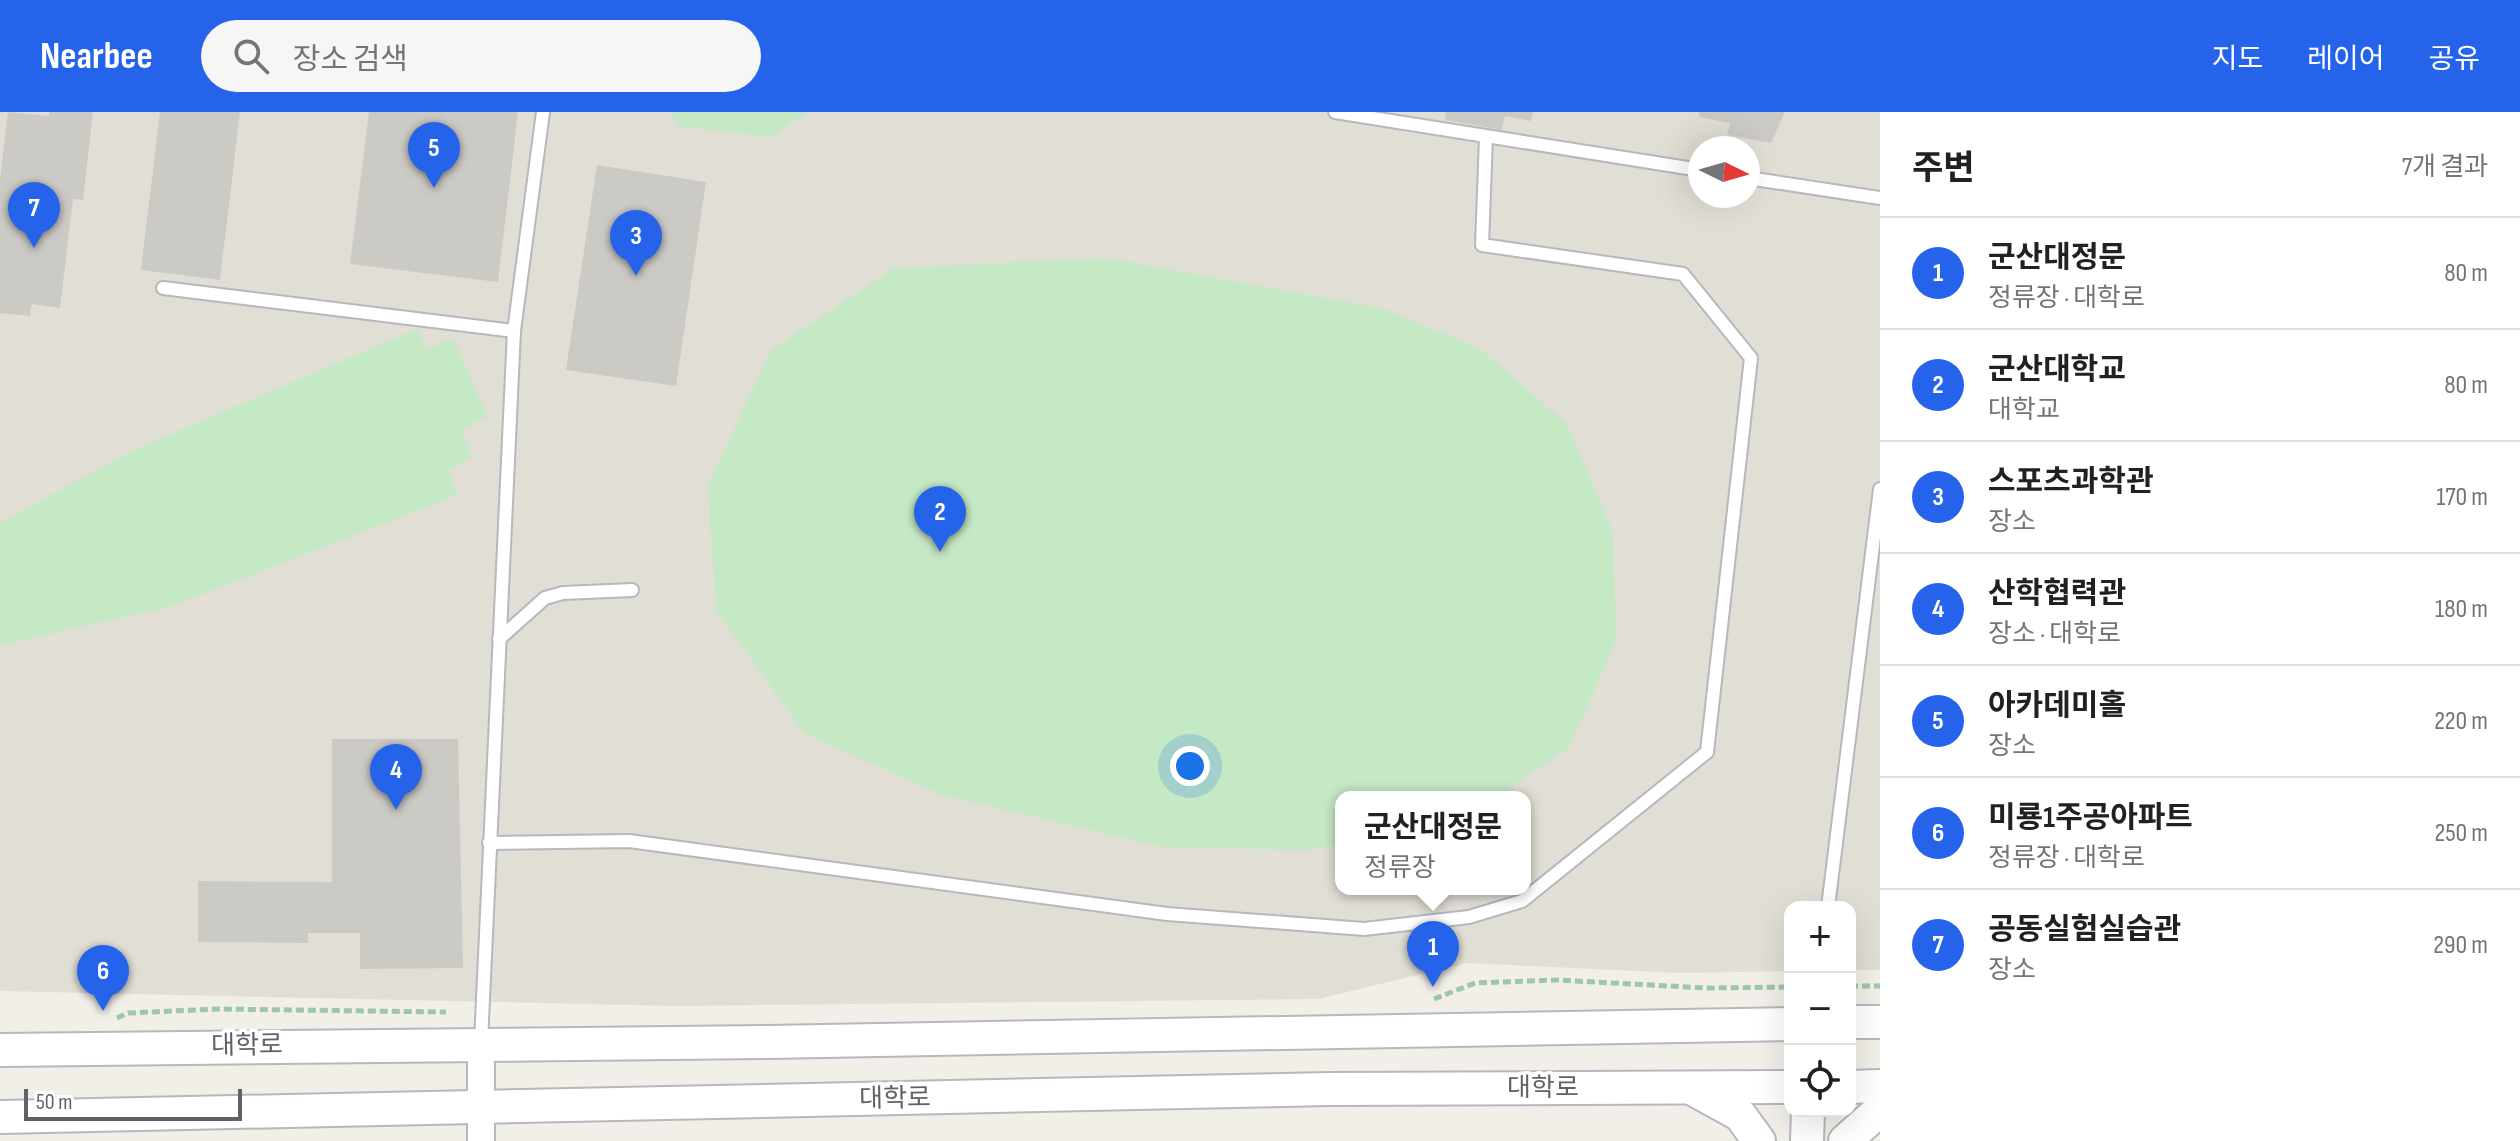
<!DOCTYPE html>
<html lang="ko">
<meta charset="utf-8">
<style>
:root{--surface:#fff;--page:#f6f6f6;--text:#202124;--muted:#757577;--line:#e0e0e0;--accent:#2563eb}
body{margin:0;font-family:"Sofia Sans Condensed","Noto Sans KR",sans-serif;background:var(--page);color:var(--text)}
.controls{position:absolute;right:24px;bottom:24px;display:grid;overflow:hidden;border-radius:16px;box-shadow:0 8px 32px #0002}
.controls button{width:72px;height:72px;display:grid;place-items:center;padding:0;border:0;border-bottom:2px solid var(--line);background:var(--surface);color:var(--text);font:40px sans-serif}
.compass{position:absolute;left:1688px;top:24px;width:72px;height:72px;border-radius:50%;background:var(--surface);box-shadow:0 8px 32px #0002;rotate:95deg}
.scale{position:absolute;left:24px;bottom:20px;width:218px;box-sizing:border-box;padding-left:8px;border:4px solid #5f6368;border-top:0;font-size:22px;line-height:28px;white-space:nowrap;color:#5f6368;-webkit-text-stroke:6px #fff;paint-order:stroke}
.you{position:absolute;left:1190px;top:654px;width:28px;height:28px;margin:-20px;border:6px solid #fff;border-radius:50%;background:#1a73e8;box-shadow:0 0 0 12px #1a73e833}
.badge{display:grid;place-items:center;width:52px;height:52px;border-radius:50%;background:var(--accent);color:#fff;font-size:26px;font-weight:700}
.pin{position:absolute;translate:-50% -66px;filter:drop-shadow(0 2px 4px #0008)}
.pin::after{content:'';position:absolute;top:42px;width:28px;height:24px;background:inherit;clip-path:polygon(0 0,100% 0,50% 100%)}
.popup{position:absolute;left:1335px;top:679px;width:196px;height:104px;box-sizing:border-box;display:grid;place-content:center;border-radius:16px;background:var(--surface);filter:drop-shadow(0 2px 6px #0005);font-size:26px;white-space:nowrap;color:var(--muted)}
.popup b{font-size:30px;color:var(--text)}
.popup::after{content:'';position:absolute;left:50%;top:100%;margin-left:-16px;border:16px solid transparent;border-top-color:var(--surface)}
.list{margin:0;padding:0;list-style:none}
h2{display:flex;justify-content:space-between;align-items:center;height:104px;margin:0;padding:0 32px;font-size:34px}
h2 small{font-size:26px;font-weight:400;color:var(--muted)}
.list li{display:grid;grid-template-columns:52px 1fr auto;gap:24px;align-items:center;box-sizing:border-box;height:112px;padding:0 32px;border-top:2px solid var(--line)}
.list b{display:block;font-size:30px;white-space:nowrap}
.list p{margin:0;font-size:26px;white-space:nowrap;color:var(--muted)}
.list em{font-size:26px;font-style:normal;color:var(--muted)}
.icon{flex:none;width:44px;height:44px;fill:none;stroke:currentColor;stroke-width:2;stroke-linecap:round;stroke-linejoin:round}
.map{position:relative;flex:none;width:1880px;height:1029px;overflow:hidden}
header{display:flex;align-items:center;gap:48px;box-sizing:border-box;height:112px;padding:0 40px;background:var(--accent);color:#fff}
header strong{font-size:38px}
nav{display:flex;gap:44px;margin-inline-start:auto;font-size:28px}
.search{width:560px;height:72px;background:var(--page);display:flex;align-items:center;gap:20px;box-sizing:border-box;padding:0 28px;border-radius:44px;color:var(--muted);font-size:30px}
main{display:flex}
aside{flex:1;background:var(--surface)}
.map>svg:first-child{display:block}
.education{fill:#e1ded6;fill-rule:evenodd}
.green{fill:#c5e8c5}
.building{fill:#cccac5}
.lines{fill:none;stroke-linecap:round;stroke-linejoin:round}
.service-casing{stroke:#b5b8bc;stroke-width:16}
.minor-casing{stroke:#b5b8bc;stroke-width:30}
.tertiary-casing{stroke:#b5b8bc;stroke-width:36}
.path{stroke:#9cc7a9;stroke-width:5;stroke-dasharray:8 4;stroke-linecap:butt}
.service{stroke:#fff;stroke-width:12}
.minor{stroke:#fff;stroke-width:26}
.tertiary{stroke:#fff;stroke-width:32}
.labels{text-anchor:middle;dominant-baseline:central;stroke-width:7;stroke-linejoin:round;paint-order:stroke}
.street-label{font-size:26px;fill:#5f6368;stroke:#fff}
</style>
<header>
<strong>Nearbee</strong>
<div class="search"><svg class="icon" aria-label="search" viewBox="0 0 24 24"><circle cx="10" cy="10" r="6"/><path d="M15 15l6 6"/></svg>장소 검색</div>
<nav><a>지도</a><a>레이어</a><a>공유</a></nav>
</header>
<main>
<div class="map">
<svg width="1880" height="1029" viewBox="0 0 1880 1029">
<rect width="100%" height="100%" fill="#f1efe8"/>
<path class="education" d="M0 0H1880V858H1850V795H1790V859L1680 861 1467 851 1318 887 675 894 0 879ZM1700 36H1748V84H1700ZM1341 685H1525V777H1341Z"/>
<g class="green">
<polygon points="669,0 807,0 772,25 680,15"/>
<polygon points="1106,146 1384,197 1479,236 1567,312 1613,421 1616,529 1569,635 1497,685 1341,685 1341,733 1306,738 1163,735 942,683 805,622 716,498 708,373 771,238 895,156"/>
<polygon points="417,217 427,238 454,226 487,304 461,318 472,346 448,358 458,383 169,495 0,533 0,411 128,341"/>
</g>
<g class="building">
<polygon points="8,0 49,4 49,0 93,0 83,88 73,87 60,196 32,192 30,204 0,201 0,67"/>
<polygon points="160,0 240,0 220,168 141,158"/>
<polygon points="369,0 518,0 498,170 350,152"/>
<polygon points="1446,0 1533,0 1531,9 1505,4 1502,18 1445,8"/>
<polygon points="1699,0 1785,0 1771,31 1727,23 1730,11 1699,5"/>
<polygon points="597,53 706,70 676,274 566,258"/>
<polygon points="332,627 458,627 463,856 360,857 360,821 308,821 308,831 198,830 198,769 332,770"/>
</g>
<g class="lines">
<g class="service-casing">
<g id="service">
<polyline points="1335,0 1700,58"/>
<polyline points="1748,66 1880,86"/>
<polyline points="163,176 514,219 543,0"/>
<polyline points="499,527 545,486 563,481 632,478"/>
<polyline points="489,731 629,729 1167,802 1364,817 1469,805 1522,789 1707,640 1751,246 1683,162 1482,133 1486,25"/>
<polyline points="1828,795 1880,377"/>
<polyline points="481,930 514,219"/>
</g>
</g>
<g class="minor-casing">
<polyline id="minor" points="481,930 481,1029"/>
</g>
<g class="tertiary-casing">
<g id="tertiary">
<polyline points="1850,910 1880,910"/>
<polyline points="0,938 767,930 1790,912"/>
<polyline points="1850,975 1880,974"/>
<polyline points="1693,977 1740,1003 1759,1029"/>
<polyline points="0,1005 1329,977 1790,975"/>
<polyline points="1807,1029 1808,999"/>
<polyline points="1845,1029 1880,998"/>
</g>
</g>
<g class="path">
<polyline points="1850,874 1880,874"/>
<polyline points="1434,887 1475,871 1557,868 1706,876 1790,875"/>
<polyline points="117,906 128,901 218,897 446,900"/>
</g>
<use href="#service" class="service"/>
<use href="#minor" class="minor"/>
<use href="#tertiary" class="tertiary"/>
</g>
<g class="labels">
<g class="street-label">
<text transform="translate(247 934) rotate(-1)">대학로</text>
<text x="1543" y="976">대학로</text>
<text transform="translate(895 987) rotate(-1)">대학로</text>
</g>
</g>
</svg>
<div class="controls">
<button>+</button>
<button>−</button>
<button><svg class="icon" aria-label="locate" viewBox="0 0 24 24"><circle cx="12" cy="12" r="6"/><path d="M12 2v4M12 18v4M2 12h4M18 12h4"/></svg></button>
</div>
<svg class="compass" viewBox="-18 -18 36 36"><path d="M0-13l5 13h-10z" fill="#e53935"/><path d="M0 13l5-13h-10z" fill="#757577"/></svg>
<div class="scale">50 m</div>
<div class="you"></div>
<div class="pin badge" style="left:1433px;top:875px">1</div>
<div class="popup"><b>군산대정문</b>정류장</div>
<div class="pin badge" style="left:940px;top:440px">2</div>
<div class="pin badge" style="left:636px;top:164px">3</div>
<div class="pin badge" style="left:396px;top:698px">4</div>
<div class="pin badge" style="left:434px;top:76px">5</div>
<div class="pin badge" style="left:103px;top:899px">6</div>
<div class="pin badge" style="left:34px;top:136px">7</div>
</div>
<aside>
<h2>주변<small>7개 결과</small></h2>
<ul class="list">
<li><span class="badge">1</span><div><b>군산대정문</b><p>정류장 · 대학로</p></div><em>80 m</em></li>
<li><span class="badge">2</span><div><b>군산대학교</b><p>대학교</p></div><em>80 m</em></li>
<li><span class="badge">3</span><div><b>스포츠과학관</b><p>장소</p></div><em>170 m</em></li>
<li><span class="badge">4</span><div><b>산학협력관</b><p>장소 · 대학로</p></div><em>180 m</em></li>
<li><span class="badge">5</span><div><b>아카데미홀</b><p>장소</p></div><em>220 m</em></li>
<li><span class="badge">6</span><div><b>미룡1주공아파트</b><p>정류장 · 대학로</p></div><em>250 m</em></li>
<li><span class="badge">7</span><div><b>공동실험실습관</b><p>장소</p></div><em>290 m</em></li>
</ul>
</aside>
</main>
